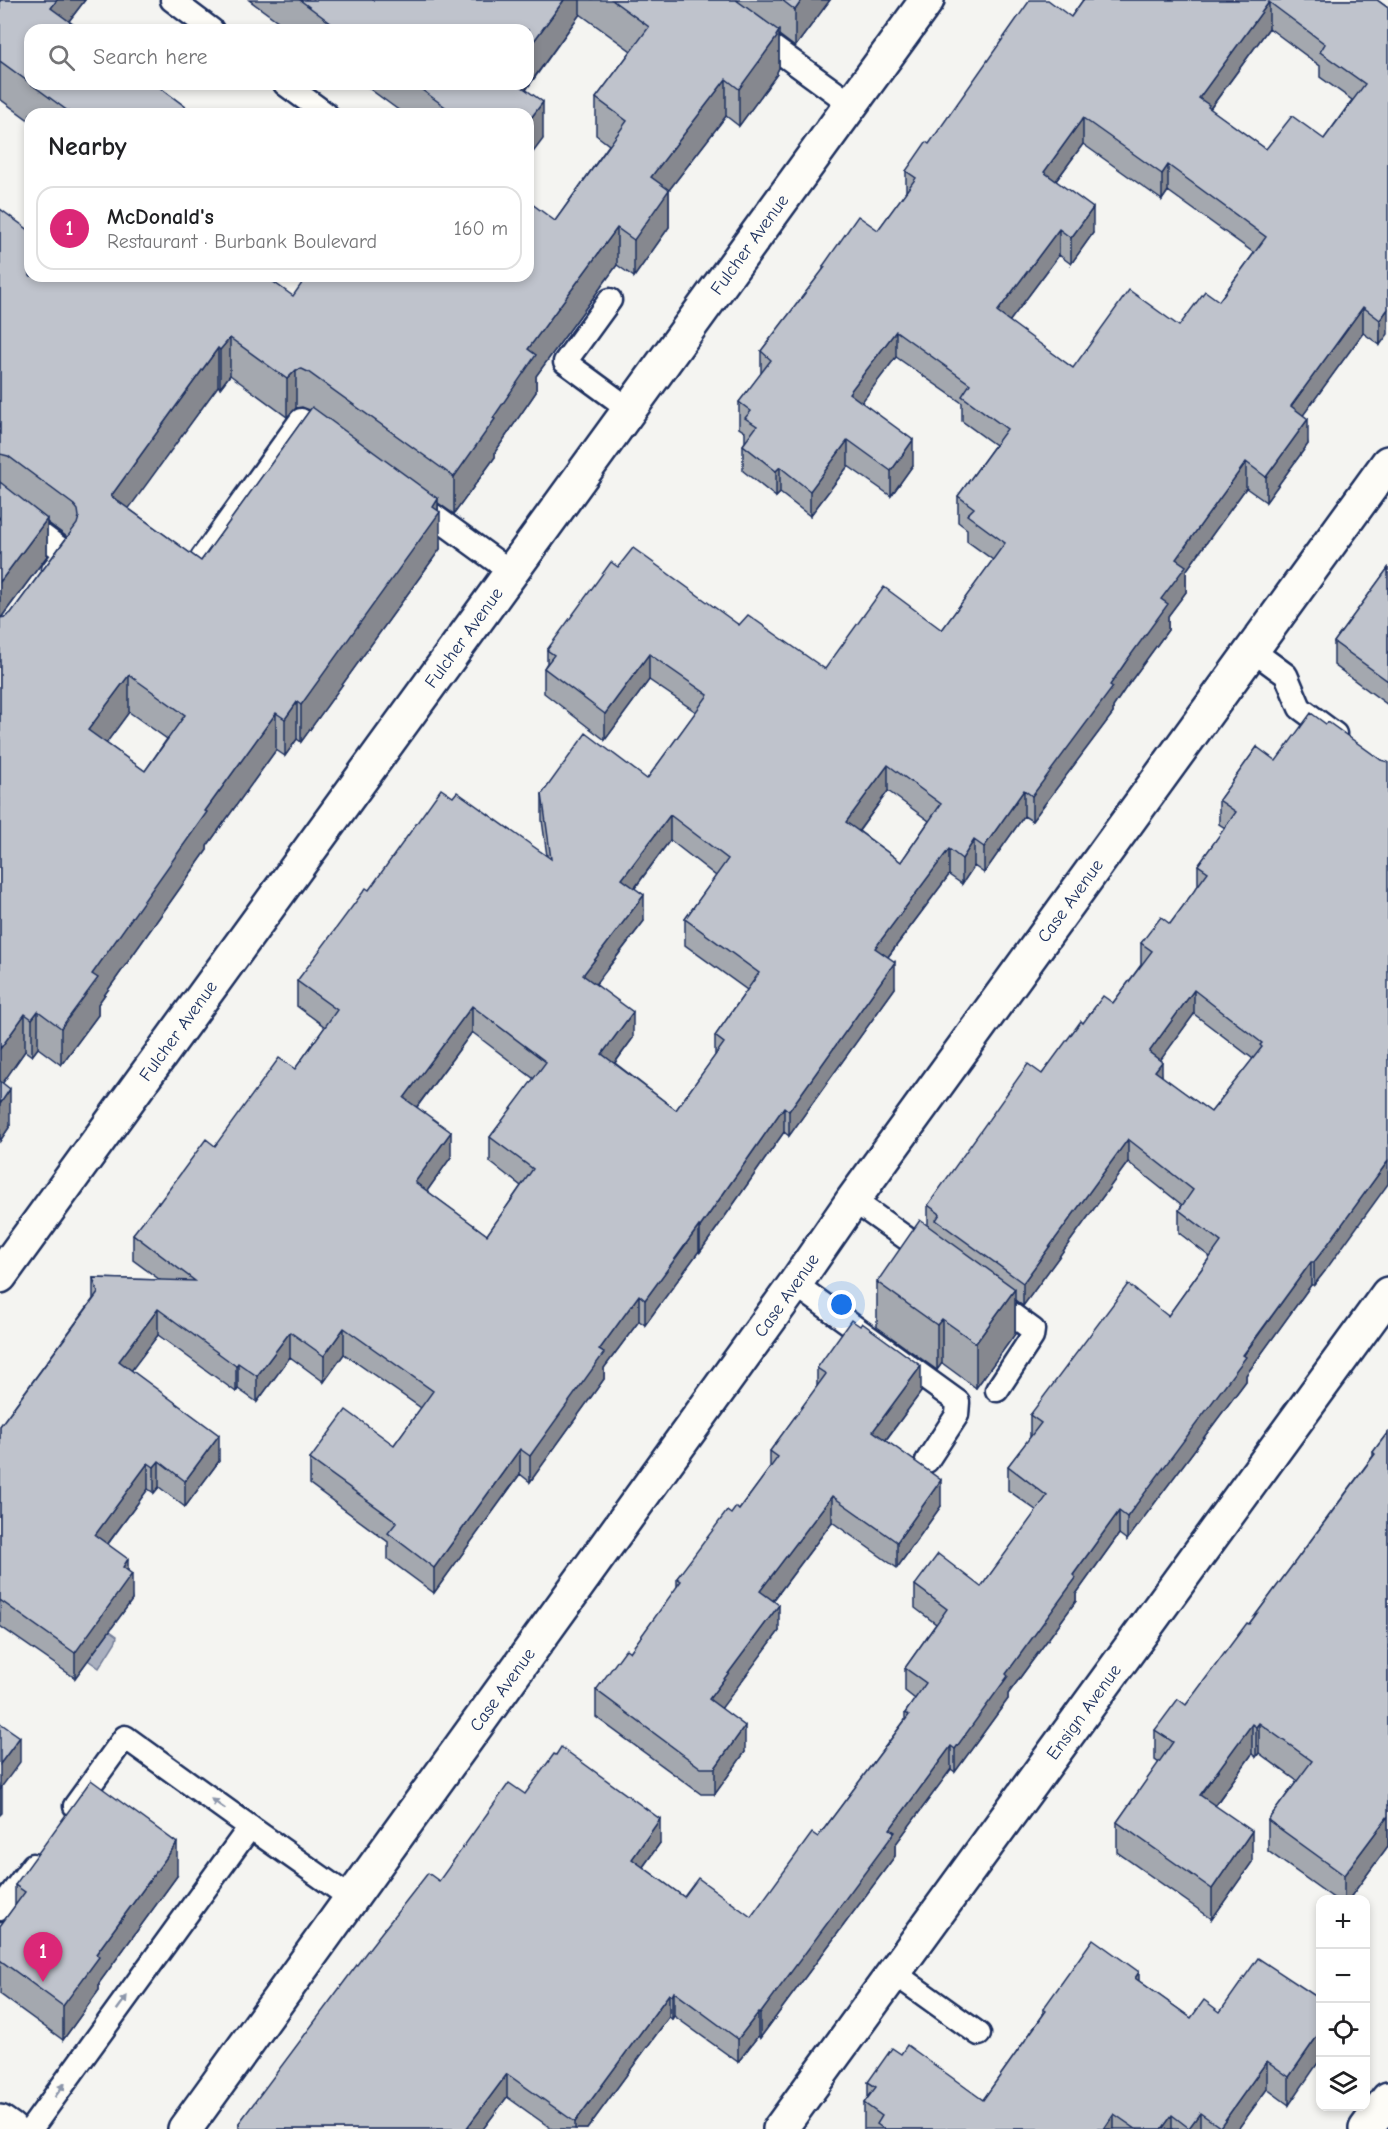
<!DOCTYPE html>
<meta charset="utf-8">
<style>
:root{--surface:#fff;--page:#f6f6f6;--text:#202124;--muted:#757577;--line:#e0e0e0;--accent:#db2777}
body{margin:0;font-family:"Comic Neue",sans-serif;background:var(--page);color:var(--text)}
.controls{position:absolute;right:18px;bottom:18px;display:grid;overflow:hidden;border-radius:12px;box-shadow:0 3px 9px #0003}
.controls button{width:54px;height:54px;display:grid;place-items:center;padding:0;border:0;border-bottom:2px solid var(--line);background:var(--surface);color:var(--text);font:30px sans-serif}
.you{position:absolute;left:842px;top:1305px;width:21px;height:21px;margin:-15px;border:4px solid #fff;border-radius:50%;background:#1a73e8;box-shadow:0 0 0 9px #1a73e833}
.badge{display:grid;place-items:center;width:39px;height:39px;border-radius:50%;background:var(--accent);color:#fff;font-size:20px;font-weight:700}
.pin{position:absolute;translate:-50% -50px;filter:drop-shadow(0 2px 3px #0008)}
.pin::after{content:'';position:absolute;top:32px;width:21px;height:18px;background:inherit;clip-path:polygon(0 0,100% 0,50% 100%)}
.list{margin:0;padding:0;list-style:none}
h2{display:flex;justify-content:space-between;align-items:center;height:78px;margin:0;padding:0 24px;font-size:26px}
h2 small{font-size:20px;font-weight:400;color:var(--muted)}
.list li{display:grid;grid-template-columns:39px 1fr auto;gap:18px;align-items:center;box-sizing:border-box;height:84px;margin:0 12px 12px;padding:0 12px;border:2px solid var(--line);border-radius:18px}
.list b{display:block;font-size:22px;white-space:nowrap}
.list p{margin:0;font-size:20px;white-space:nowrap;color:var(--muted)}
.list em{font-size:20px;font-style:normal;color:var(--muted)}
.icon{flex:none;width:33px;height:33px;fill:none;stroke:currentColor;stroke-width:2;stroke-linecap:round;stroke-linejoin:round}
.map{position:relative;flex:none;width:1388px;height:2129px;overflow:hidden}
.search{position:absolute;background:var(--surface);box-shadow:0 3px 9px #0003;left:24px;top:24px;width:510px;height:66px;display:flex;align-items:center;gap:15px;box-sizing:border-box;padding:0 21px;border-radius:18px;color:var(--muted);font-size:22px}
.panel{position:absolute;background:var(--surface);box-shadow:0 3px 9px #0003;left:24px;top:108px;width:510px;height:174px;border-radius:18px}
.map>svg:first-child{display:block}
.water{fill:#aab0bf;stroke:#717c98;stroke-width:1.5}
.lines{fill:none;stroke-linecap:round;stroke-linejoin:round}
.service-casing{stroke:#1b2f5e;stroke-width:27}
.minor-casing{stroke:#1b2f5e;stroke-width:38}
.secondary-casing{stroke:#1b2f5e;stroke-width:38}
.primary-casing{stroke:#1b2f5e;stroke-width:38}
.service{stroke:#fdfcf7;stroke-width:22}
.minor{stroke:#fdfcf7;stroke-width:33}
.secondary{stroke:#fdfcf7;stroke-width:33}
.primary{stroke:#fdfcf7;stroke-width:33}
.wall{fill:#a4a8af;stroke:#1b2f5e;stroke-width:1.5;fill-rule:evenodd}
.shaded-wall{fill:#86888f;stroke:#1b2f5e;stroke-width:1.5}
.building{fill:#bfc3cc;stroke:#1b2f5e;stroke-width:1.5;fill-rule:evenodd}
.oneway{fill:#8c96aa}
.labels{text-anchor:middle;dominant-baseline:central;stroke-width:6;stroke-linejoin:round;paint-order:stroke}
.street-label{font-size:18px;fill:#1b2f5e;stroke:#fdfcf7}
</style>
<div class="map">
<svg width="1388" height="2129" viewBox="0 0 1388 2129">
<rect width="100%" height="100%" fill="#f4f4f1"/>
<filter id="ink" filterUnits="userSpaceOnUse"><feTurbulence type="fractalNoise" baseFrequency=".0167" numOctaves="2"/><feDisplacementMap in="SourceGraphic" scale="12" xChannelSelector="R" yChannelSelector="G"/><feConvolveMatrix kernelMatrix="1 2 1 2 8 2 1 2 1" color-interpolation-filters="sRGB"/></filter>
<g filter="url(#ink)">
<polygon class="water" points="66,1599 117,1636 116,1641 99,1668 75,1651"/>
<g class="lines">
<g class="service-casing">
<g id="service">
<polyline points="172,0 212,30"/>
<polyline points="708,0 851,104"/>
<polyline points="285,84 326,114"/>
<polyline points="610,300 565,362 629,409"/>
<polyline points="415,502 511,572"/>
<polyline points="0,504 66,553 53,570"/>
<polyline points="202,558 301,420 328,439"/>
<polyline points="1252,650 1286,675 1300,708 1335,734"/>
<polyline points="853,1200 931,1256"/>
<polyline points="795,1284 958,1402 957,1415 927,1461"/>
<polyline points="992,1300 1033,1330 1032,1337 997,1390"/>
<polyline points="250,1827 352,1899"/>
<polyline points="0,1909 33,1865"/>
<polyline points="894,1973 979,2034"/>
<polyline points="31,2129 250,1827 125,1737 75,1806"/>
</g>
</g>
<g class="minor-casing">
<g id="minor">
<path id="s1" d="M0 1276 927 0"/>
<path id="s2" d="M185 2129 795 1284 853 1200 1388 463"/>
<path id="s3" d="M780 2129 1388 1294"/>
</g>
</g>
<g class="secondary-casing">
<polyline id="secondary" points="1366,2129 1388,2099"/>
</g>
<g class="primary-casing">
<polyline id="primary" points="0,2122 10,2129"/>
</g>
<use href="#service" class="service"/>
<use href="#minor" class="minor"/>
<use href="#secondary" class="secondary"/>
<use href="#primary" class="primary"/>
</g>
<g class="wall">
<polygon points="0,0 85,0 69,21 30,30 30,84 155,84 195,114 30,114 30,121 0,99"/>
<path d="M249 0H830L795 47 779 35V68L777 72V74L739 126 726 116 669 190V227L634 277 617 265 536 376V392L495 452V457L454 514 438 503 440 549 301 742 297 739 285 756 276 750 207 846V850L98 1004V1015L61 1065 38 1048 32 1056 25 1051 2 1083 10 1126 0 1141V209L30 276 293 296 528 276 555 221 609 145 596 135V98L631 51 580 14 526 90 543 139 528 114H404L363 84H528V30H290ZM230 375 287 417 296 408 302 407 310 410 201 561 128 508 218 386 220 388ZM47 522 67 537 11 613 5 617 1 618 47 556ZM129 712 167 739 145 771 106 743Z"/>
<path d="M1083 0H1377L1388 8 1380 345 1363 333 1303 415 1308 444 1266 502 1246 488 1186 571V592L1168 616V630L1125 689 1113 707V713L1032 821 1024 816 984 873 974 866 962 884 949 875 888 957 895 988 789 1136 784 1132 700 1252 699 1251 645 1325 639 1321 604 1368V1379L530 1482 520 1474 434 1593 388 1559V1542L310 1484V1459L394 1445 421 1408 344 1354 324 1382 290 1357 257 1402 238 1389 236 1392 158 1335 131 1370 219 1461 185 1507 159 1487 154 1493 148 1489 108 1544 128 1571 132 1600 75 1678 0 1626V1426L93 1299V1278L160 1280 133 1260V1234L159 1203 215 1146 295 1069 325 1027 297 1006V981L369 890 453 797 547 856 542 820V794L647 779 696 712 649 680 605 740 544 693V668L547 663V650L618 567 739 625 825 669 942 630 993 560 967 541V529L958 522V496L995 445 962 421V403L896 357 861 402 913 465 891 496 848 466 810 516 780 493 776 497 743 471V445L745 442V432L739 428V402L761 374V351L823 270V266L878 230 906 192V171L929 144 1071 17ZM1269 28 1320 66V77L1352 100 1324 139 1266 149 1210 109ZM1083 144 1162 200 1168 191 1254 253 1219 301 1179 326 1073 368 1009 322 1059 255 1071 264 1093 233 1056 181ZM888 791 929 821 901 862 859 831ZM670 840 716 876 685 919V945L747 990 715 1036V1056L676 1110 615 1063 633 1038 596 984 644 921 635 888ZM472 1032 534 1079 490 1137V1162L521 1186 487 1235 427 1191 451 1157 417 1107Z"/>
<polygon points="1388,568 1388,705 1334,665 1334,642"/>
<path d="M1257 747 1325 1271 1314 1285H1311L1246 1375V1381L1127 1540 1119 1534 1076 1594V1601L1008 1694V1699L955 1772 951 1769 895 1845V1856L760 2038 758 2036 738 2062 674 2016 672 2019 669 2017 587 2129H552L507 2097 483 2129H239V2123L439 1881 525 1794 660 1843 643 1867 684 1897 751 1917 818 1837 905 1720V1713L915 1699 905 1691V1668L936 1624 915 1608V1585L981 1587 1037 1511 1008 1490V1466L1030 1438V1415L1168 1316 1210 1257 1179 1233V1210L1182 1205 1128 1162 1023 1306 1015 1300V1334L976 1388 942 1363 937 1370 877 1327V1282L928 1226V1205L1042 1074 1083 1023 1113 1003 1141 965V943L1170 924 1198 886V865L1225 828 1219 824V800ZM1194 1014 1253 1059 1211 1112 1162 1077 1160 1060Z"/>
<polygon points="817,1368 921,1392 886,1440 941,1506 897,1568 832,1522 773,1601 779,1631 721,1708 745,1752 715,1794 701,1794 596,1717 596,1690 630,1652 677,1588 677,1578 731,1514 739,1510 770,1468 770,1451 817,1387"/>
<polygon points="1388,1432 1388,1846 1349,1899 1335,1899 1268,1851 1268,1820 1297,1781 1259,1753 1256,1757 1252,1754 1215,1806 1252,1862 1212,1919 1117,1852 1117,1822 1159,1763 1155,1760 1155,1730 1186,1705 1249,1624 1373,1456 1373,1452"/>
<polygon points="177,1876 99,1983 99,1990 63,2040 0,1994 0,1926 15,1906 15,1885"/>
<polygon points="1139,1981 1191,2018 1220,2012 1320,1999 1289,2105 1267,2089 1238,2129 864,2129 864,2103 868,2097 868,2082 901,2054 983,2100 1043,2015 1043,2009"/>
</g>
<g class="shaded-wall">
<polygon points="57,0 85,0 62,30 51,8"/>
<polygon points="564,0 580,0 580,14 508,114 508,84 528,84 528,49"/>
<polygon points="802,0 830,0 795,47 795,10"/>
<polygon points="1269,2 1269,28 1209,110 1199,98"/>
<polygon points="779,31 779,68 777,72 777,74 739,126 739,89"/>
<polygon points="726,79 726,116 669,190 669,227 634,277 634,240 651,177"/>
<polygon points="543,102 543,139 528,159 528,122"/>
<polygon points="1083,118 1083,144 1044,197 1044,172"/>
<polygon points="1168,165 1168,191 1162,200 1162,174"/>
<polygon points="1093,208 1093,233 1071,264 1071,238"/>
<polygon points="617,228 617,265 536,376 536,392 495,452 495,457 454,514 454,477 493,418 528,349"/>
<polygon points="1059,229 1059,255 997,338 997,312"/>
<polygon points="1363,307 1363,333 1291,432 1291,406"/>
<polygon points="1388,309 1388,334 1380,345 1380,320"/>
<polygon points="896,331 896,357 849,419 849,393"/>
<polygon points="230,338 230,375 220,388 220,350"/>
<polygon points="218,348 218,386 111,533 111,496"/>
<polygon points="296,370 296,408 287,417 287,379"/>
<polygon points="1308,419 1308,444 1266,502 1266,477"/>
<polygon points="848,440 848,466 810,516 810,491"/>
<polygon points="913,440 913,465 891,496 891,471"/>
<polygon points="1246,462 1246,488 1186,571 1186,592 1168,616 1168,630 1125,689 1113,707 1113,713 1032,821 1032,796 1125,663 1161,599 1176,559"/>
<polygon points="780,467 780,493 776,497 776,471"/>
<polygon points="438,499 438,514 440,512 440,549 301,742 301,705"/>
<polygon points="47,519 47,556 0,619 0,582"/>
<polygon points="649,654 649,680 605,740 605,714"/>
<polygon points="129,675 129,712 88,768 88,730"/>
<polygon points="297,702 297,739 285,756 285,719"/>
<polygon points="276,713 276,750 207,846 207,850 98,1004 98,1015 61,1065 61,1028 92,974 205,811"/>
<polygon points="888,765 888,791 846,848 846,822"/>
<polygon points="1024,790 1024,816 984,873 984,847"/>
<polygon points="670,815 670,840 622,905 622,879"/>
<polygon points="974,840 974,866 962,884 962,859"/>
<polygon points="949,849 949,875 875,974 875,948"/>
<polygon points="644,895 644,921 583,1000 583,975"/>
<polygon points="895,962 895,988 789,1136 789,1111"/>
<polygon points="1194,990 1194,1014 1149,1076 1149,1052"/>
<polygon points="472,1006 472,1032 404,1124 404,1098"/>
<polygon points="38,1011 38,1048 32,1056 32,1019"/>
<polygon points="633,1012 633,1038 602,1080 602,1054"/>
<polygon points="25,1014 25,1051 0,1087 0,1049"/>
<polygon points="1162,1062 1162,1085 1155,1071"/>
<polygon points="10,1089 10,1126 0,1141 0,1104"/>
<polygon points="784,1107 784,1132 700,1252 700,1227"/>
<polygon points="451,1132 451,1157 415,1208 415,1182"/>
<polygon points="1128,1139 1128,1162 1023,1306 1023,1283"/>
<polygon points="1388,1161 1388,1184 1325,1271 1314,1285 1314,1262"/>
<polygon points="699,1226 699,1251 645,1325 645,1300"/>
<polygon points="1311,1262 1311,1285 1246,1375 1246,1381 1127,1540 1127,1517"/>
<polygon points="1015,1289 1015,1334 976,1388 976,1343"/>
<polygon points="639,1295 639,1321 604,1368 604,1379 530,1482 530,1456 599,1350"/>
<polygon points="158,1309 158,1335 119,1387 119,1361"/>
<polygon points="942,1319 942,1363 937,1370 937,1325"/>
<polygon points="344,1328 344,1354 324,1382 324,1356"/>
<polygon points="290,1332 290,1357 257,1402 257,1376"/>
<polygon points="238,1363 238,1389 236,1392 236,1366"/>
<polygon points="921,1366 921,1392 873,1457 873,1431"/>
<polygon points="219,1435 219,1461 185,1507 185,1481"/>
<polygon points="520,1449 520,1474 434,1593 434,1568"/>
<polygon points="159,1461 159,1487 154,1493 154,1467"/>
<polygon points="148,1463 148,1489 95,1561 95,1535"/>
<polygon points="941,1480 941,1506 897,1568 897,1542"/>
<polygon points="832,1496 832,1522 760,1618 760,1591"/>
<polygon points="1119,1511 1119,1534 1076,1594 1076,1601 1008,1694 1008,1699 955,1772 955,1749 1073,1575"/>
<polygon points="128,1559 128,1579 132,1574 132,1600 75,1678 75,1653 123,1567"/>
<polygon points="779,1605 779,1631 709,1725 709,1699"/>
<polygon points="1259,1723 1259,1753 1256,1757 1256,1727"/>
<polygon points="1252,1724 1252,1754 1200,1826 1200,1795"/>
<polygon points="745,1726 745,1752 715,1794 715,1768"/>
<polygon points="20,1737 20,1762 0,1789 0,1764"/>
<polygon points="951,1746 951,1769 895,1845 895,1856 760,2038 760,2014 890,1829"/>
<polygon points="2,1787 2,1813 0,1815 0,1790"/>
<polygon points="1388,1816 1388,1846 1349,1899 1344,1899 1344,1875"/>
<polygon points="660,1819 660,1843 632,1882 632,1859"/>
<polygon points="1252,1831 1252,1862 1212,1919 1212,1889"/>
<polygon points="177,1843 177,1876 99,1983 99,1990 63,2040 63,2006 96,1954"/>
<polygon points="1139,1972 1139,2000 1135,1978"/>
<polygon points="674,1992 674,2016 672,2019 672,1996"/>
<polygon points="669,1994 669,2017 587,2129 575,2129 575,2122"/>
<polygon points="758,2013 758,2036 738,2062 738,2039"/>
<polygon points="1320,2032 1320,2060 1289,2105 1289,2077"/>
<polygon points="1267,2061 1267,2089 1238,2129 1220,2129 1220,2127"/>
<polygon points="507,2074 507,2097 483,2129 466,2129"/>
<polygon points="1200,2113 1200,2129 1189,2129 1189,2128"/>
<polygon points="1114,2114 1114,2129 1104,2129"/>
<polygon points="1172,2115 1172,2129 1162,2129"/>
</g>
<g class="building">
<polygon points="0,0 57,0 51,8 81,30 30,30 30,83 0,61"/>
<polygon points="300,0 564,0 528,49 528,30 340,30"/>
<path d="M612 0H736L779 31 776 36 777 37 739 89 726 79 651 177 669 190 634 240 617 228 528 349 536 355 493 418 495 419 454 477 308 372 302 369 296 370 287 379 230 338 220 350 218 348 111 496 201 561 312 407 438 499 433 507 440 512 301 705 297 702 285 719 276 713 205 811 207 812 92 974 98 978 61 1028 38 1011 32 1019 25 1014 0 1049V618L5 617 11 613 77 524 79 517 78 510 74 505 8 456 0 454V209L30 231V276H265L293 296 307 276H528V201L555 221 627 121 596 98 649 27ZM129 675 185 715 145 771 88 730Z"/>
<polygon points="782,0 802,0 795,10"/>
<path d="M1030 0H1048L1071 17 1083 0H1377L1388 8V309L1380 320 1363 307 1291 406 1308 419 1266 477 1246 462 1176 559 1186 566 1161 599 1168 604 1125 663 1110 685 1113 687 1032 796 1024 790 984 847 974 840 962 859 949 849 875 948 895 962 789 1111 784 1107 700 1227 699 1226 645 1300 639 1295 599 1350 604 1353 530 1456 520 1449 434 1568 388 1533 397 1522 310 1459 346 1410 394 1445 433 1391 344 1328 324 1356 290 1332 257 1376 238 1363 236 1366 158 1309 119 1361 219 1435 185 1481 159 1461 154 1467 148 1463 95 1535 128 1559 123 1567 132 1574 75 1653 0 1600V1426L12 1410 98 1293 93 1278 195 1281 133 1234 158 1202 159 1203 206 1139 215 1146 279 1058 295 1069 337 1010 297 981 366 888 369 890 441 789 453 797 457 792 551 859 542 794 586 733 647 779 708 695 649 654 605 714 544 668 554 655 547 650 611 562 618 567 633 548 739 625 748 615 825 669 884 587 942 630 1005 543 967 515 974 508 958 496 1007 429 962 396 970 384 896 331 849 393 913 440 891 471 848 440 810 491 780 467 776 471 743 445 757 426 745 418 751 411 739 402 771 360 761 351 825 267 823 266 858 216 878 230 916 178 906 171 926 142 929 144ZM1269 2 1325 44 1320 52 1365 84 1324 139 1292 116 1266 149 1208 107 1209 105 1199 98ZM1083 118 1162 174 1168 165 1266 237 1219 301 1205 291 1179 326 1129 290 1073 368 997 312 1059 229 1071 238 1093 208 1044 172ZM888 765 941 804 901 862 846 822ZM670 815 728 859 685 919 759 973 715 1036 724 1043 676 1110 602 1054 633 1012 583 975 644 895 622 879ZM472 1006 546 1062 490 1137 533 1169 487 1235 415 1182 451 1132 404 1098Z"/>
<polygon points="31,84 155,84 195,114 72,114"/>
<polygon points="414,84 518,84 543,102 528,122 528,114 455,114"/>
<polygon points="0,482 47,519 0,582"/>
<polygon points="1388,568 1388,681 1334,642"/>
<path d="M1311 713 1326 724 1328 722 1381 760 1388 762V1161L1325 1248 1314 1262H1311L1243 1355 1246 1357 1127 1517 1119 1511 1073 1575 1076 1578 1006 1674 1008 1676 955 1749 951 1746 890 1829 895 1832 760 2014 758 2013 738 2039 674 1992 672 1996 669 1994 575 2122 507 2074 466 2129H240L239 2123 371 1946 428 1873 439 1881 509 1783 525 1794 554 1754 556 1755 561 1747 660 1819 632 1859 684 1897 698 1878 751 1917 812 1833 818 1837 909 1715 905 1713 926 1683 905 1668 947 1609 915 1585 938 1554 981 1587 1047 1496 1008 1466 1041 1423 1030 1415 1128 1284 1168 1316 1221 1242 1179 1210 1193 1190 1128 1139 1023 1283 936 1220 940 1214 928 1205 1028 1064 1042 1074 1081 1021 1083 1023 1103 996 1113 1003 1152 951 1141 943 1161 917 1170 924 1208 872 1198 865 1236 812 1219 800 1257 747 1276 761ZM1194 990 1262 1043 1260 1045 1262 1047 1211 1112 1155 1071 1162 1062 1149 1052Z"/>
<polygon points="0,1081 10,1089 0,1104"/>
<polygon points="920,1220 1015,1289 976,1343 942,1319 937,1325 877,1282"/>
<polygon points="851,1320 860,1326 862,1323 921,1366 873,1431 941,1480 897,1542 832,1496 760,1591 779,1605 709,1699 745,1726 715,1768 701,1768 596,1690 626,1649 630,1652 681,1581 677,1578 727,1511 731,1514 736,1507 739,1510 778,1457 770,1451 826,1374 817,1368"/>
<polygon points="1388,1432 1388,1816 1344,1875 1268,1820 1312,1761 1259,1723 1256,1727 1252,1724 1200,1795 1252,1831 1212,1889 1117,1822 1173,1742 1155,1730 1178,1699 1186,1705 1247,1623 1249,1624 1375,1454 1373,1452"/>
<polygon points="0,1723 20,1737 0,1764"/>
<polygon points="91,1780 177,1843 96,1954 99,1957 63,2006 0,1960 0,1926 25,1892 15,1885"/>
<polygon points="1093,1939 1139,1972 1135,1978 1191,2018 1204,2000 1220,2012 1258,1958 1320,1999 1320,2032 1289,2077 1267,2061 1220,2127 1200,2113 1189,2128 1172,2115 1162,2129 1136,2129 1114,2114 1104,2129 884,2129 877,2124 882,2116 864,2103 876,2087 868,2082 892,2048 901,2054 907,2045 983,2100 1046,2011 1043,2009"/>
</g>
<defs><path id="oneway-solid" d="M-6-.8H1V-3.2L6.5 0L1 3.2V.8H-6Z" transform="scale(1.5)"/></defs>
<g class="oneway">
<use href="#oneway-solid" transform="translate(218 1804) rotate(-144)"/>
<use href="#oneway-solid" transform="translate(122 2003) rotate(-54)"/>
<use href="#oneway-solid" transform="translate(60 2090) rotate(-54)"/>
</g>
</g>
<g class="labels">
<g class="street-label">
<text stroke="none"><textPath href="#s1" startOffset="1275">Fulcher Avenue</textPath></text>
<text stroke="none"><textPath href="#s1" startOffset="789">Fulcher Avenue</textPath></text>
<text stroke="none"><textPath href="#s2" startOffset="1514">Case Avenue</textPath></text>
<text stroke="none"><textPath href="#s1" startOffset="303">Fulcher Avenue</textPath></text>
<text stroke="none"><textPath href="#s2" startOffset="1028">Case Avenue</textPath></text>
<text stroke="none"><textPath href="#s2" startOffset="542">Case Avenue</textPath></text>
<text stroke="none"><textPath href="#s3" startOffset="516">Ensign Avenue</textPath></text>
</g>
</g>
</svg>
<div class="controls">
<button>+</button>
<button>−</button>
<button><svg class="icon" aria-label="locate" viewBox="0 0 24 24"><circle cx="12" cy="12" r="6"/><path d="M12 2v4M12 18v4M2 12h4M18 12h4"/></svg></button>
<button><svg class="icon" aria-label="layers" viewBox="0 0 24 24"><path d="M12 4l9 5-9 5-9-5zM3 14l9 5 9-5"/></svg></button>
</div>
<div class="you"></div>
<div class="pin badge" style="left:43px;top:1982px">1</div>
<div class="search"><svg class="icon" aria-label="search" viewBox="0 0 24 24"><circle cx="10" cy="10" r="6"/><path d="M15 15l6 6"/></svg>Search here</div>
<section class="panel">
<h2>Nearby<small></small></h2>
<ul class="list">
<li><span class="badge">1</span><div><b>McDonald's</b><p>Restaurant · Burbank Boulevard</p></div><em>160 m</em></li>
</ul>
</section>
</div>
